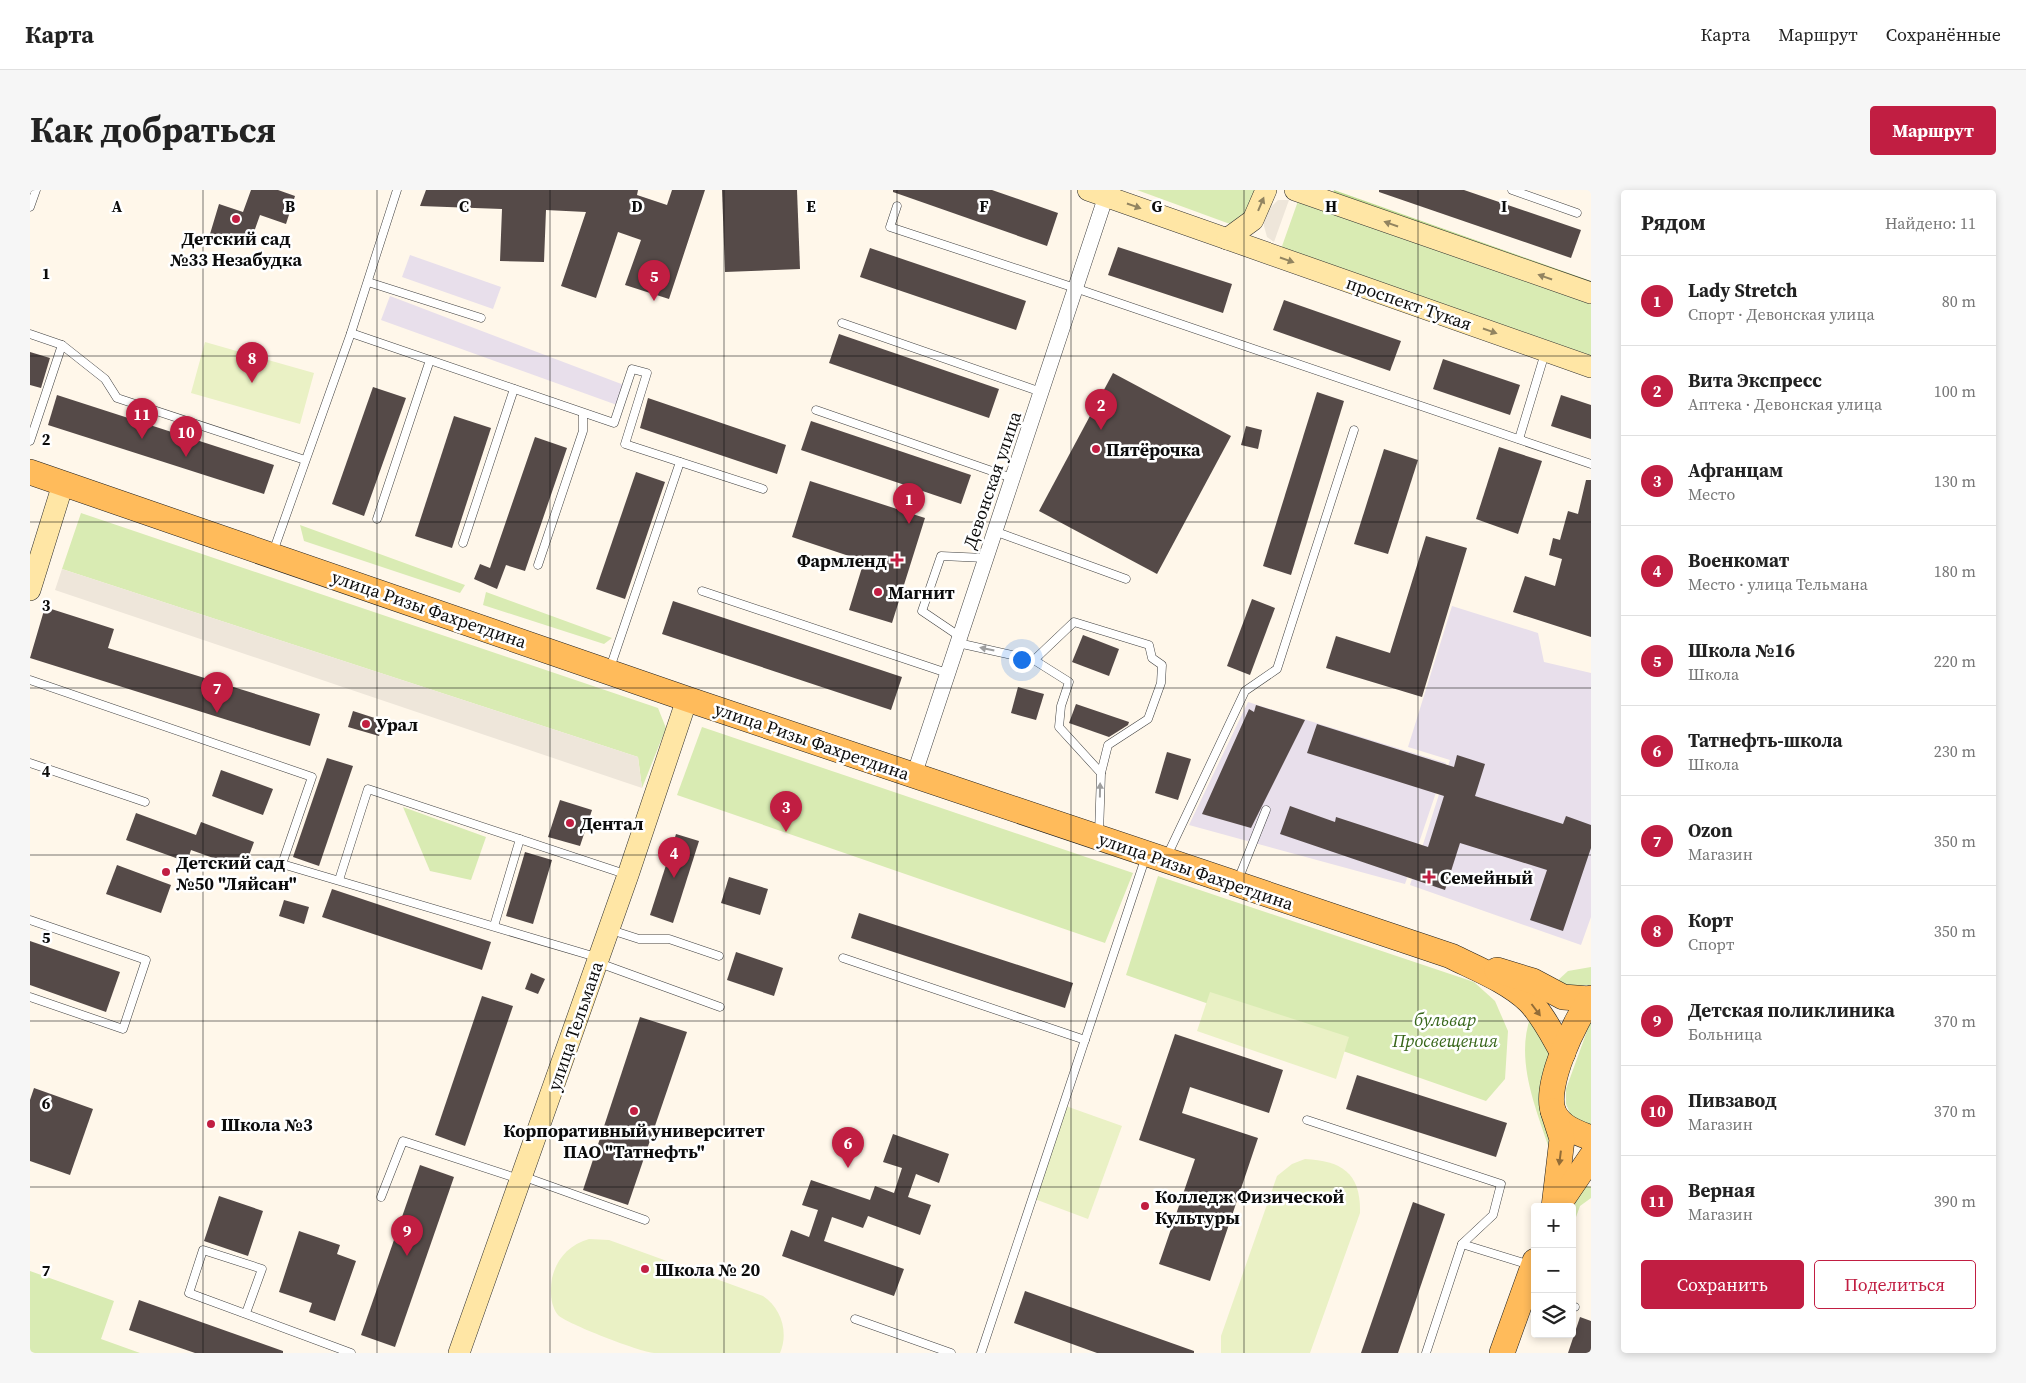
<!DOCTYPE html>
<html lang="ru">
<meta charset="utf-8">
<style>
:root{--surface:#fff;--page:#f6f6f6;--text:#222;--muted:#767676;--line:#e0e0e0;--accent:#c11e42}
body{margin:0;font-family:"Source Serif 4",serif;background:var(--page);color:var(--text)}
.controls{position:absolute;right:15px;bottom:15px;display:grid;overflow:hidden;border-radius:5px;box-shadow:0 2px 8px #0003}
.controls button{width:45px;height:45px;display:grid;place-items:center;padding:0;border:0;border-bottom:1px solid var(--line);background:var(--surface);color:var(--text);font:25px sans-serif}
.you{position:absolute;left:991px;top:469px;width:18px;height:18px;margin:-12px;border:4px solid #fff;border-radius:50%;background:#1a73e8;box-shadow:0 0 0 8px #1a73e833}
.badge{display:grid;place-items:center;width:32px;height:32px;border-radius:50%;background:var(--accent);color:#fff;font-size:16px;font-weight:700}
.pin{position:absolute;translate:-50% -41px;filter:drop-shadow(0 1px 2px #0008)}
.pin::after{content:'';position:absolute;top:26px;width:18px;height:15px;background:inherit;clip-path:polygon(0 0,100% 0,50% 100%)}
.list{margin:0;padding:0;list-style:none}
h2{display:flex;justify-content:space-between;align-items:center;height:65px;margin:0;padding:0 20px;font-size:21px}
h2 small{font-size:16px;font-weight:400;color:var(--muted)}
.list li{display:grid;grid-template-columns:32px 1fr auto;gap:15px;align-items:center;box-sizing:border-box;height:90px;padding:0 20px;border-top:1px solid var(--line)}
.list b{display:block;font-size:19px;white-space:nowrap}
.list p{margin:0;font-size:16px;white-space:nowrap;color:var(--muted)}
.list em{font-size:16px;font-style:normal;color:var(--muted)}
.actions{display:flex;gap:10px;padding:15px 20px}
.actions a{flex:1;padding:11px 0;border:1px solid var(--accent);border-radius:5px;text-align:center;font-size:18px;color:var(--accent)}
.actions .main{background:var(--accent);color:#fff}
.icon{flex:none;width:28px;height:28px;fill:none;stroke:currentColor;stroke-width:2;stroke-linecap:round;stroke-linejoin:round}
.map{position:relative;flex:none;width:1561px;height:1163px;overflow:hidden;border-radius:5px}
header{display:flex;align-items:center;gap:30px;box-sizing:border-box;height:70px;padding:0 25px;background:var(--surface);border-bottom:1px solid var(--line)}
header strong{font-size:24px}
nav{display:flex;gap:28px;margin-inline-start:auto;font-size:18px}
.intro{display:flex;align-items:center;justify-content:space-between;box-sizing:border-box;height:120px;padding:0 30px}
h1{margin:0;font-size:35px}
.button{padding:12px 22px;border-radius:5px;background:var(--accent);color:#fff;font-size:18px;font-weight:700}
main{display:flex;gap:30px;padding:0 30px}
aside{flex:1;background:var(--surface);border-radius:5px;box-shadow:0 2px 8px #0003}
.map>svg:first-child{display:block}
.industrial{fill:#e8dfeb}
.green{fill:#d9ebb3}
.forest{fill:#c0dc91}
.pitch{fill:#eaf1c5}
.plaza{fill:#eee6da}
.building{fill:#554a48}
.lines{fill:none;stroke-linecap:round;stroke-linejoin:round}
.lane-casing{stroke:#3f3f3f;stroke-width:9}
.street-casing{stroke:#3f3f3f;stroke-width:16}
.secondary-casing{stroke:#2e2e2e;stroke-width:22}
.primary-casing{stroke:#1d1d1d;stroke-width:26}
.lane{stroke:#fff;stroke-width:8}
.street{stroke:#fff;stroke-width:15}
.secondary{stroke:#ffe6a5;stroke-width:21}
.primary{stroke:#ffbb5b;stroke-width:25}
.oneway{fill:#928460}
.oneway2{fill:#9e9e9e}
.oneway3{fill:#926c37}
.grid{fill:none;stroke:#0c0c0c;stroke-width:1;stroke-opacity:0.55}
.poi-dot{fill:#c11e42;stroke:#fff;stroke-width:2}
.labels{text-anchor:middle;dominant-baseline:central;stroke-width:5;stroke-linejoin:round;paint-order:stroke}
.poi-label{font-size:18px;font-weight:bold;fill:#0c0c0c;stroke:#fff;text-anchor:start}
.street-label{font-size:18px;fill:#0c0c0c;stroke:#fff}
.park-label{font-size:18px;font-style:italic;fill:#37661a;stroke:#fff}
.grid-label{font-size:16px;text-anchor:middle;font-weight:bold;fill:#0c0c0c;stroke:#fff;stroke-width:5;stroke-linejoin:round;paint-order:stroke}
</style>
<header>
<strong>Карта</strong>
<nav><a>Карта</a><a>Маршрут</a><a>Сохранённые</a></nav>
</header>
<div class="intro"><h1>Как добраться</h1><a class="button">Маршрут</a></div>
<main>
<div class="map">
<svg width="1561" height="1163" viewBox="0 0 1561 1163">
<rect width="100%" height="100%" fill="#fff7ea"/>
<g class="industrial">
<polygon points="380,65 471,97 463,119 372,87"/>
<polygon points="360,106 594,195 587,215 351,130"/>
<polygon points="1422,416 1508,443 1514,472 1561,483 1561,727 1551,755 1380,695 1420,570 1378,557"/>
<polygon points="1218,512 1416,573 1375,694 1159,635"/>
</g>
<g class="green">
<polygon points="1107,0 1224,0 1229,2 1218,21 1200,34"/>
<polygon points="1268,11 1561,114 1561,168 1251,59"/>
<polygon points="51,323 628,518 636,538 612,598 608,567 32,379"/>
<polygon points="270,335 435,395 430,403 274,351"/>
<polygon points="456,402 582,448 574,454 453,415"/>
<polygon points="672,537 1103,683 1075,753 647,605"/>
<polygon points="373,617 456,647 441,690 400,681"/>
<polygon points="1128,686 1444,792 1465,811 1478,841 1475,889 1456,911 1096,785"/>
<polygon points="1561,777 1561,795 1544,796 1525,793 1538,781"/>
<path d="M1502 823 1522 870 1517 928 1519 958C1505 916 1484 867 1502 823Z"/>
<polygon points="1561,830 1561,935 1543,930 1536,914 1536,899"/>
<polygon points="1552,995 1561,997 1561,1008 1550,1016 1542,1038 1542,1021"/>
<polygon points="0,1081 84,1111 71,1149 110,1163 0,1163"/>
</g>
<polygon class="forest" points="1304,0 1561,91 1561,99 1302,6"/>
<g class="pitch">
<polygon points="175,152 284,183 270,234 161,203"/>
<polygon points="1180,802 1319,847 1306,889 1167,841"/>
<polygon points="1033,915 1092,936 1058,1029 1002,1008"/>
<path d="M1275 969C1312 971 1331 983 1330 1023L1280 1163H1191V1146L1247 986 1262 974Z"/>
<path d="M559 1049 579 1050 733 1106C751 1118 759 1142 750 1163 709 1163 665 1163 624 1163 610 1162 537 1134 528 1125 520 1115 520 1100 522 1088 527 1068 539 1055 559 1049Z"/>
</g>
<g class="plaza">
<polygon points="1248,10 1259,10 1244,52 1237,47 1234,36 1234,24"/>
<polygon points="32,379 608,567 612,598 25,400"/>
</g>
<g class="building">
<polygon points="221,0 248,0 265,6 256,34 230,25 219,56 180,44 189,14 213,22"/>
<polygon points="396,0 608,0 607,5 637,15 642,0 675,0 639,109 595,95 611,50 588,42 566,108 531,96 556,22 516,20 514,72 470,71 472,19 390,16"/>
<polygon points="692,0 767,0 770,79 695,82"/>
<polygon points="863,0 962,0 1028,23 1017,56 863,2"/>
<polygon points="1349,0 1434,0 1551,40 1541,68 1349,2"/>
<polygon points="1088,57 1202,94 1193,123 1078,85"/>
<polygon points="840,58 996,111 986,140 830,87"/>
<polygon points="1254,110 1371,151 1360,181 1243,140"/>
<polygon points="809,144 969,199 959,228 799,173"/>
<polygon points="0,162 20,168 11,198 0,195"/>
<polygon points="1413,169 1490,195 1480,225 1403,199"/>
<polygon points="1083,183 1201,246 1127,384 1009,321"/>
<polygon points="343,197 376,208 334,326 302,314"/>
<polygon points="1287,202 1314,211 1261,385 1233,376"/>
<polygon points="27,205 244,275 234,304 18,235"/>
<polygon points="1531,205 1561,215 1561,249 1521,236"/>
<polygon points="618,208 756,255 747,284 610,238"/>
<polygon points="424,226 461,238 422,358 385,346"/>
<polygon points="781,231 941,285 931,314 771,260"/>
<polygon points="1216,236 1232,240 1228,259 1211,255"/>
<polygon points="505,247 537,258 495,381 476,375 467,399 444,389 450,374 460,378"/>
<polygon points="1469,257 1512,271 1488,344 1446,329"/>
<polygon points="1354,259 1388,270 1358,364 1324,354"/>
<polygon points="606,282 635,292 595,409 566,399"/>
<polygon points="1556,290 1561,290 1561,447 1483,422 1495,386 1525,396 1532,369 1519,365 1523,348 1530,350 1538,321 1548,324"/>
<polygon points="780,291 895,328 862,433 819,420 834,371 762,347"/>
<polygon points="1396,346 1437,358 1392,507 1296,478 1306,446 1360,463"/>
<polygon points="1222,409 1245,418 1220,485 1197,476"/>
<polygon points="643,411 872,487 861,520 632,444"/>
<polygon points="15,417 84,439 78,458 290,524 280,556 0,468"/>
<polygon points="1053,445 1089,459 1079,486 1042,472"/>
<polygon points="988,497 1014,504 1006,530 981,523"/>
<polygon points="1046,514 1099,532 1098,535 1079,547 1039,533"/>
<polygon points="1226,515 1275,530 1221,638 1172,624 1219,519 1224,522"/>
<polygon points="323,521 354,531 349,546 318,537"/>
<polygon points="1287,534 1424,577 1427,565 1455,574 1445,606 1533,634 1536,626 1561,635 1561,658 1533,741 1500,730 1517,680 1430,653 1415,700 1250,644 1260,616 1305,632 1306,627 1398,657 1414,606 1277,563"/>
<polygon points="1137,562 1161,569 1148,610 1125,603"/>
<polygon points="297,568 323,576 289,676 263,667"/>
<polygon points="191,580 243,599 233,625 182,606"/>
<polygon points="530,610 562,620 550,656 518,647"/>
<polygon points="106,623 166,645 171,632 224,652 214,679 161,660 157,672 96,650"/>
<polygon points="646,644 669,651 643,733 620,725"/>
<polygon points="495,662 522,670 503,734 476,726"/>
<polygon points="87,675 141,695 131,723 76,704"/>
<polygon points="699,687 738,699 730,725 691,713"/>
<polygon points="302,699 461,752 452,780 292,727"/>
<polygon points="254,710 279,717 274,734 249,726"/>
<polygon points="829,723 1043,793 1035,818 821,748"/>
<polygon points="0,751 90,782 76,822 0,795"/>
<polygon points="706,762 753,778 744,806 697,790"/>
<polygon points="501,783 515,789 508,804 495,799"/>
<polygon points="452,806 483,816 435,956 405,945"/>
<polygon points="610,827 657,842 598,1015 553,1000"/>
<polygon points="1145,844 1253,880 1239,923 1160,897 1152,923 1228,948 1180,1091 1129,1074 1165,969 1109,950"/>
<polygon points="1327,885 1477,933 1466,967 1316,919"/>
<polygon points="4,898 63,919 40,985 0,971 0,910"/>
<polygon points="863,944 919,964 909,993 886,984 878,1007 901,1015 890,1045 838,1026 833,1038 802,1027 794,1051 874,1079 864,1106 752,1066 761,1040 779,1047 788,1020 772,1015 781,990 840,1010 845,996 864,1003 872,978 853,972"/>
<polygon points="390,975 424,987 365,1157 331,1145"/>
<polygon points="189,1006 233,1021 218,1066 174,1051"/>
<polygon points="1383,1012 1415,1024 1368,1163 1331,1163"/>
<polygon points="269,1041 310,1055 307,1064 326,1071 305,1131 279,1122 282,1113 249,1102"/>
<polygon points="995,1101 1164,1161 1164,1163 1067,1163 984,1133"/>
<polygon points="109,1110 253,1161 253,1163 165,1163 99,1140"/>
<polygon points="1550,1127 1561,1131 1561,1163 1538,1163"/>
</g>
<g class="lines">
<g class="lane-casing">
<g id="lane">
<polyline points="1482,0 1547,23"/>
<polyline points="867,16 860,37 1045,98 1561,274"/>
<polyline points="0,17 6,0"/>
<polyline points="338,92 451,128"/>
<polyline points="812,133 1011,202"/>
<polyline points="321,143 584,233 602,179 617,183 595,254 733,299"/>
<polyline points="0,144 32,155 75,189 87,208 275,270"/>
<polyline points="786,220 982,288"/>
<polyline points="1489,249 1515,163"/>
<polyline points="0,251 32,155"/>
<polyline points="347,329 400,170"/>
<polyline points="964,341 1096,389"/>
<polyline points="433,353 484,199"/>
<polyline points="243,362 321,143 367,0"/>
<polyline points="508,375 553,241 553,224"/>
<polyline points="672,401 917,483"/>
<polyline points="929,446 892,421 911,366 955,368"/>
<polyline points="928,453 1004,470 1039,492 1031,516 1029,537 1071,583 1069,644"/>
<polyline points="1004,470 1044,432 1119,455 1122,468 1132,475 1131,493 1118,529 1078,555 1071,583"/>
<polyline points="580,478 650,272"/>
<polyline points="0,490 282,587 252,674 566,767"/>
<polyline points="0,573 115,612"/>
<polyline points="1137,666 1215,501 1247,479 1324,240"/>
<polyline points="309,690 338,599 598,685"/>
<polyline points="1208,690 1236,620"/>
<polyline points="0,730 116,770 93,839 0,807"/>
<polyline points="464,736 490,649"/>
<polyline points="581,740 609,749 639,749 689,766"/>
<polyline points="813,768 1055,850"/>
<polyline points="569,773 690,817"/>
<polyline points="1277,930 1471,994 1463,1025 1432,1054 1396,1163"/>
<polyline points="492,986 615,1030"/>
<polyline points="351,1007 373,951 489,989"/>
<polyline points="1432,1054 1500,1075"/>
<polyline points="1542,1116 1545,1117"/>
<polyline points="216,1123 232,1079 173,1060 159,1103 321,1163"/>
<polyline points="825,1129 921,1163"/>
<polyline points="951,1163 1116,666"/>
</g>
</g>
<g class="street-casing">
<polyline id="street" points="884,585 1076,6"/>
</g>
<g class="secondary-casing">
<g id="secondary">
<polyline points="1058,0 1561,177"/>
<polyline points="1265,0 1561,103"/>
<polyline points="1197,49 1223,30 1236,0"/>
<polyline points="0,400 33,294"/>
<polyline points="429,1163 598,685 657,509"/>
</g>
</g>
<g class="primary-casing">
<g id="primary">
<path d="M0 282 657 509 1421 766C1447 779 1478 791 1499 811 1513 825 1523 846 1533 863"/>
<polyline points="1467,780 1503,791 1533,807 1560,809"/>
<path d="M1561 808C1546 829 1512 897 1524 923 1532 938 1546 942 1561 948"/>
<polyline points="1523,921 1532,949 1524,1017"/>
<polyline points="1527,1017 1561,967"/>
<polyline points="1472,1163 1505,1071"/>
</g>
</g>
<use href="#lane" class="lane"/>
<use href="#street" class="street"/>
<use href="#secondary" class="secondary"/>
<use href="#primary" class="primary"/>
</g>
<defs><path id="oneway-solid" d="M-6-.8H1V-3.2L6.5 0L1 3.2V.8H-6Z" transform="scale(1.25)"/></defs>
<g class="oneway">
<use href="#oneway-solid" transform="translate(1231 14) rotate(-67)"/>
<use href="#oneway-solid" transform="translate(1104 16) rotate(19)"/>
<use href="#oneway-solid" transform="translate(1361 34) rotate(-161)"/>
<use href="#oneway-solid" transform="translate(1257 70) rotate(19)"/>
<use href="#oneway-solid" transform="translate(1515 87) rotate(-161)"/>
<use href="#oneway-solid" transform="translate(1460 141) rotate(19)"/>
</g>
<g class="oneway2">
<use href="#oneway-solid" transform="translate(957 459) rotate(-168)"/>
<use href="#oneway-solid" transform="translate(1070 600) rotate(-89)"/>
</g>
<g class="oneway3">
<use href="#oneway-solid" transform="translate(1506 820) rotate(53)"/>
<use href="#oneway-solid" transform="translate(1530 968) rotate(97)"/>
</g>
<path class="grid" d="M173 0V1163M347 0V1163M520 0V1163M694 0V1163M867 0V1163M1041 0V1163M1214 0V1163M1388 0V1163M0 166H1561M0 332H1561M0 498H1561M0 665H1561M0 831H1561M0 997H1561"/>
<g class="poi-dot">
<circle cx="206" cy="29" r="5"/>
<circle cx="1066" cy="259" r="5"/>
<path d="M864.5 362.5h5v5h5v5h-5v5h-5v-5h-5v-5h5z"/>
<circle cx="848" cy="402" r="5"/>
<circle cx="336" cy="534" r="5"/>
<circle cx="540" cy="633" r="5"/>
<circle cx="136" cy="682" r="5"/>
<path d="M1396.5 679.5h5v5h5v5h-5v5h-5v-5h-5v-5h5z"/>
<circle cx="604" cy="921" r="5"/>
<circle cx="181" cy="934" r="5"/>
<circle cx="1115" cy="1016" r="5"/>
<circle cx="615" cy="1079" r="5"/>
</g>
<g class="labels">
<g class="poi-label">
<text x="206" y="48" text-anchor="middle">Детский сад<tspan x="206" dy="21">№33 Незабудка</tspan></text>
<text x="1076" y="259">Пятёрочка</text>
<text x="857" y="370" text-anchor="end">Фармленд</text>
<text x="858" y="402">Магнит</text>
<text x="346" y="534">Урал</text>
<text x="550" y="633">Дентал</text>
<text x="146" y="672">Детский сад<tspan x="146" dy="21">№50 "Ляйсан"</tspan></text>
<text x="1410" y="687">Семейный</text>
<text x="191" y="934">Школа №3</text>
<text x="604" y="940" text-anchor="middle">Корпоративный университет<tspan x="604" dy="21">ПАО "Татнефть"</tspan></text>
<text x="1125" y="1006">Колледж Физической<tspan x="1125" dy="21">Культуры</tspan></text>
<text x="625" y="1079">Школа № 20</text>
</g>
<g class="street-label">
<text transform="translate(1379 113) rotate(19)">проспект Тукая</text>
<text transform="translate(962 290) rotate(-71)">Девонская улица</text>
<text transform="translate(399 419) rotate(19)">улица Ризы Фахретдина</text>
<text transform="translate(782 551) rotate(19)">улица Ризы Фахретдина</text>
<text transform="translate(1166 681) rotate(19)">улица Ризы Фахретдина</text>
<text transform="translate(545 836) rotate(-71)">улица Тельмана</text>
</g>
<g class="park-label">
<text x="1415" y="829">бульвар<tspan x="1415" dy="21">Просвещения</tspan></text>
</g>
</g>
<g class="grid-label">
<text x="87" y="22">A</text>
<text x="260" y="22">B</text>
<text x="434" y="22">C</text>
<text x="607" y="22">D</text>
<text x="781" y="22">E</text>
<text x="954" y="22">F</text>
<text x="1127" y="22">G</text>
<text x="1301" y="22">H</text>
<text x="1474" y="22">I</text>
<text x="16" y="89">1</text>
<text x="16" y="255">2</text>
<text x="16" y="421">3</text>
<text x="16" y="587">4</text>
<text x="16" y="753">5</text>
<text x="16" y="919">6</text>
<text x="16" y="1086">7</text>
</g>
</svg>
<div class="controls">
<button>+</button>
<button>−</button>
<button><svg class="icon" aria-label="layers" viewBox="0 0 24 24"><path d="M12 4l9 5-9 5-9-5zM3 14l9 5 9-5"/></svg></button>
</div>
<div class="you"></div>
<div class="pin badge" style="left:879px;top:334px">1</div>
<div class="pin badge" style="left:1071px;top:240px">2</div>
<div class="pin badge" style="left:756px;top:642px">3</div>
<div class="pin badge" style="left:644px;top:688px">4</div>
<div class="pin badge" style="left:624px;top:111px">5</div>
<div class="pin badge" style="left:818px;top:978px">6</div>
<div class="pin badge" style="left:187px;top:523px">7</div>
<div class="pin badge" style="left:222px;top:193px">8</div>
<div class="pin badge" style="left:377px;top:1066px">9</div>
<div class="pin badge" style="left:156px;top:267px">10</div>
<div class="pin badge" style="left:112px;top:249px">11</div>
</div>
<aside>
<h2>Рядом<small>Найдено: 11</small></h2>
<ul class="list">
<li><span class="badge">1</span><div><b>Lady Stretch</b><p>Спорт · Девонская улица</p></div><em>80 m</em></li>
<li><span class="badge">2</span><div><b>Вита Экспресс</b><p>Аптека · Девонская улица</p></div><em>100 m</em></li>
<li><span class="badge">3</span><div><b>Афганцам</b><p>Место</p></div><em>130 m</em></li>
<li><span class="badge">4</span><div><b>Военкомат</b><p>Место · улица Тельмана</p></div><em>180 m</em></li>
<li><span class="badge">5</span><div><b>Школа №16</b><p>Школа</p></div><em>220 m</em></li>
<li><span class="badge">6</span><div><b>Татнефть-школа</b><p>Школа</p></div><em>230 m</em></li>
<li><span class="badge">7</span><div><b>Ozon</b><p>Магазин</p></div><em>350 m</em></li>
<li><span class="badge">8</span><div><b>Корт</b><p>Спорт</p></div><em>350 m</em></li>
<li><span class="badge">9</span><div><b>Детская поликлиника</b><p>Больница</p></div><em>370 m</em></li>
<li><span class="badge">10</span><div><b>Пивзавод</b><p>Магазин</p></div><em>370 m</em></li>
<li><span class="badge">11</span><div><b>Верная</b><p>Магазин</p></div><em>390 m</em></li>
</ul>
<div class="actions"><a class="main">Сохранить</a><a>Поделиться</a></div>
</aside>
</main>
